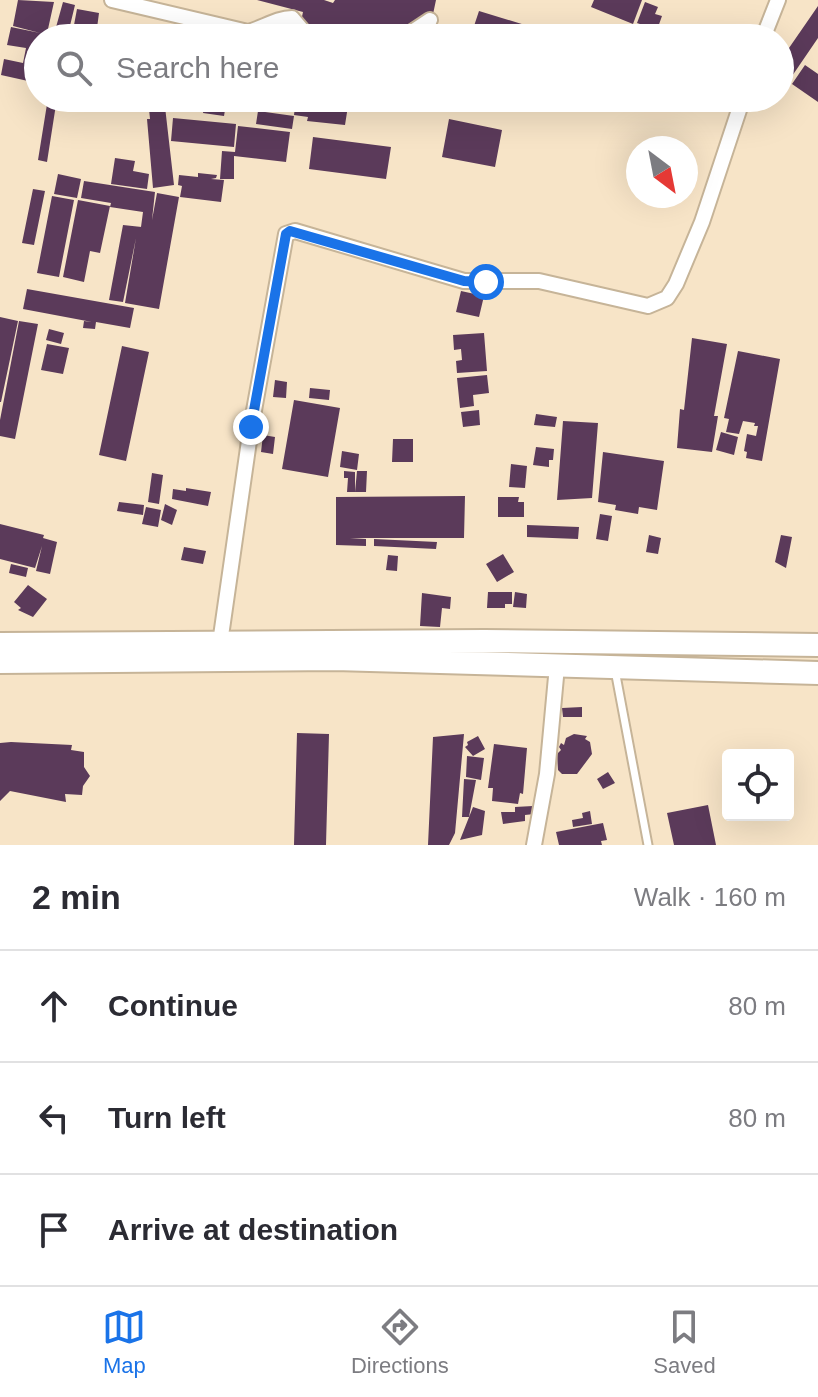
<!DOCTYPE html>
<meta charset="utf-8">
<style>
:root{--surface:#fff;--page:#f7f7f7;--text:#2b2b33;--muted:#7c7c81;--line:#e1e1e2;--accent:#1a73e8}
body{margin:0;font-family:Helvetica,sans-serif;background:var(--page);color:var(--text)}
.controls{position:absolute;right:24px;bottom:24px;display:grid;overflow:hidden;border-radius:8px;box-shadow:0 8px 32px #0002}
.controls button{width:72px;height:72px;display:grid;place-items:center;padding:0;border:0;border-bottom:2px solid var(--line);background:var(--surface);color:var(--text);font:40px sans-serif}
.compass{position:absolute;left:626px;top:136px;width:72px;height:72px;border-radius:50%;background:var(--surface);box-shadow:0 8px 32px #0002;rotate:148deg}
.stop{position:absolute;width:24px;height:24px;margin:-18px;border:6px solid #1a73e8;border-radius:50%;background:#fff}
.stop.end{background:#1a73e8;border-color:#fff;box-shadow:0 2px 8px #0008}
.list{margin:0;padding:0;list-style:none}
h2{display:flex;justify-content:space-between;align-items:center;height:104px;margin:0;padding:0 32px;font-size:34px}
h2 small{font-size:26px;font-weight:400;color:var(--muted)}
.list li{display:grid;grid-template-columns:52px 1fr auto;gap:24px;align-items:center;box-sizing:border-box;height:112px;padding:0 32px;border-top:2px solid var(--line)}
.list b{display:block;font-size:30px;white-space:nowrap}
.list em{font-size:26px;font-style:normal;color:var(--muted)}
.icon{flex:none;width:44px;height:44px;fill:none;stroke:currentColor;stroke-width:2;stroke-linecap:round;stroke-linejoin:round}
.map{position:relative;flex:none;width:818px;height:845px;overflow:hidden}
.search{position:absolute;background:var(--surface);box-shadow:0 8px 32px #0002;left:24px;right:24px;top:24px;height:88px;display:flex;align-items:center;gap:20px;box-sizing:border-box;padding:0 28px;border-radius:44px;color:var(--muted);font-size:30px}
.sheet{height:440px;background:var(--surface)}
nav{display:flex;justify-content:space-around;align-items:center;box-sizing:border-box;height:112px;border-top:2px solid var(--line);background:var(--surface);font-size:22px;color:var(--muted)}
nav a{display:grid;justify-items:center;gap:4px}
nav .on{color:var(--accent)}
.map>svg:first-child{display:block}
.building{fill:#5b3a5a}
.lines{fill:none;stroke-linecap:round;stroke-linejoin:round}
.lane-casing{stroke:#c6b498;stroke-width:11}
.street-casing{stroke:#c6b498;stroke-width:18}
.secondary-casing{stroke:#c6b498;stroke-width:26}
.lane{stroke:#fff;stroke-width:7}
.street{stroke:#fff;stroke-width:14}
.secondary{stroke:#fff;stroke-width:22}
.route{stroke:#1a73e8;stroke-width:10}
</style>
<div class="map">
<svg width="818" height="845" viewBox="0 0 818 845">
<rect width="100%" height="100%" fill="#f7e4c7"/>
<path class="building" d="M18,0L54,2L46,38H38L37,83L1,75L4,59L23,63L26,48L7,45L11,27L40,33L13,26Z
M257,0H324L333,3L335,0H436L428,38H417L368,27L366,34L346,30L344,36L300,26L303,12Z
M594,0H642L633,24L591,7Z
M63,2L75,5L67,38H53Z
M645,2L658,7L655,14L662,16L657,30L637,23Z
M818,6V38L790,79L780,73V61Z
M77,9L99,13L97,28L74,25Z
M479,11L525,25L521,38H470Z
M205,16L200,38H176L180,21Z
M805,65L818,74V102L792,84Z
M48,98H57L47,162L38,160Z
M112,98H153L150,107Z
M154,98H164L174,185L153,188L147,119H150L149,109H156Z
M296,98H309V101L348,106L345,125L307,121L308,117L294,115Z
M205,100L226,104L224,116L203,113Z
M258,111L294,116L292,129L256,124Z
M173,118L236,124L234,147L171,141Z
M449,119L502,130L495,167L442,157Z
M238,126L290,132L286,162L234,156V179H220L222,151L235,152Z
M313,137L391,147L386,179L309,169Z
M115,158L135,161L133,171L149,174L147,189L111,184Z
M198,173L217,175L216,178L211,179L224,180L221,202L180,197L182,186L178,185L179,175L198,177Z
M58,174L81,179L77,198L54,194Z
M84,181L155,192L152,220L157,193L179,197L159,309L125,303L136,238L123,302L109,300L123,225L151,228L141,227L143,212L110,207L111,203L81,198Z
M33,189L45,191L34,245L22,243Z
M52,196L74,200L59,277L37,273Z
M78,200L110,206L100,253L90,251L84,282L63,277Z
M27,289L134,308L130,328L96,322L95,329L83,328L84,321L92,322L23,309Z
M461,291L484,296L479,317L456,312Z
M0,317L18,321L1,402H0Z
M19,321L38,324L15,439L0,436V420Z
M49,329L64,333L61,344L46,340Z
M484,333L487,371L457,373L456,361L462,360L461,349L454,350L453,335Z
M692,338L727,344L714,416H718L712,452L677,448L680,409L684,410Z
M47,344L69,348L63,374L41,370Z
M122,346L149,352L126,461L99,455Z
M738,351L780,359L762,461L746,458L747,452L744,451L747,434L756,436L758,426H754L755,423L743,421L739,434L726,432L729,419L724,418Z
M487,375L489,393L473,395L474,406L460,408L457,378Z
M275,380L287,382L286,398L273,397Z
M310,388L330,390L329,400L309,398Z
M294,400L340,408L328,477L282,469Z
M479,410L480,425L463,427L461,412Z
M536,414L557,417L555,427L534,425Z
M563,421L598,423L592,498L557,500Z
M721,432L738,437L734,455L716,450Z
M263,435L275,437L273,454L261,452Z
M393,439H413V462H392Z
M536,447L554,449L553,460H549V467L533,465Z
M342,451L359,454L357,470L340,467Z
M603,452L664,461L657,510L639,507L638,514L615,510L616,505L598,502Z
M511,464L527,466L525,488L509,487Z
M344,471L355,472V492H347L348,478H344Z
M357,471H367L366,492H355Z
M152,473L163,475L159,504L148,502Z
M186,488L211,492L208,506L172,499L173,489L186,491Z
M465,496L464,538H350L366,539V546L336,545V497Z
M498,497H519L518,502H524V517H498Z
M119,502L144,505L143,515L117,511Z
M165,504L177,510L172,525L161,520Z
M146,507L161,510L158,527L142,524Z
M600,514L612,516L608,541L596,539Z
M0,524L44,535L43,538L57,542L50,574L36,571L42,546L35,568L0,559Z
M527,525L579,527L578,539L527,537Z
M649,535L661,538L658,554L646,552Z
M781,535L792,537L786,568L775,562Z
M374,539L437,542L436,549L374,546Z
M184,547L206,551L203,564L181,560Z
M503,554L514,572L497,582L486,564Z
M388,555L398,556L397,571L386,570Z
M11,564L28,568L26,577L9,573Z
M28,585L47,599L33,617L18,610L21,608L14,602Z
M488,592H512V604H505V608H487Z
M515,592L527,594L526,608L513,607Z
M422,593L451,597L450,609L442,608L440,627L420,626Z
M582,707V717H563L562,708Z
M297,733L329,734L326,845H294Z
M464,734L455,833L449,845H428L433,737Z
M574,734L587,736L585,739L590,742L592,754L577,774H562L558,770L557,754L561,750L559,747L561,743L564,745L566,738Z
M478,736L485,749L473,756L465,747L468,745L467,742Z
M11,742L72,745L71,750L84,752V767L90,776L83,786L82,795L65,794L66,802L10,791L0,801V743Z
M494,744L527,748L523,794L520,793L518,804L492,801L493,788H488Z
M467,756L484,758L481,780L466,777Z
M608,772L615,783L603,789L597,779Z
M464,779L476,780L469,817H462Z
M708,805L716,845H674L667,813Z
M533,806L534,814L525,815V821L503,824L501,812H515V807Z
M473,807L485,811L482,835L460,840Z
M590,811L592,824L573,827L572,820L583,818L582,813Z
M603,823L607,840L601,841L602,845H559L556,832Z"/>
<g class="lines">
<defs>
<path id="lane" d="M615,670L648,845"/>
<path id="street" d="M112,0L248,32C263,28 277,18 292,18L309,38
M403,38L430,20
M763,38L778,0
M220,643L251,427L286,234L295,231L464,281H539L648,306L667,298L676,284L702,222L743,98
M534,845L547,774L557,666"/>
<path id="secondary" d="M0,644L484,641L818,645
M0,662L335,659L818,673"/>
</defs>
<use href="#lane" class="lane-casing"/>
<use href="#street" class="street-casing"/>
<use href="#secondary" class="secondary-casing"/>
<use href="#lane" class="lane"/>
<use href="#street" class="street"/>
<use href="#secondary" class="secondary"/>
</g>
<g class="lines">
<path class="route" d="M251,427L286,234L290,231L464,281L486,282"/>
</g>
</svg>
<div class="controls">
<button><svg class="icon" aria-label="locate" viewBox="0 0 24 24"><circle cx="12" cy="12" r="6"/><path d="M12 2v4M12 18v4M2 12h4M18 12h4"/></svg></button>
</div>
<svg class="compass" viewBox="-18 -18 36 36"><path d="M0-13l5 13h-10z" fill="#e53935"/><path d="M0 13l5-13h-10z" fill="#7c7c81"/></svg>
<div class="stop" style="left:486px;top:282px"></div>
<div class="stop end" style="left:251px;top:427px"></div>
<div class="search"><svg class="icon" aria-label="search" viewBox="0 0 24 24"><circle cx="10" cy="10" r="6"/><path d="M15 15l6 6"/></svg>Search here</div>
</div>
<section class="sheet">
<h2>2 min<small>Walk · 160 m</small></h2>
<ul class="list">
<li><svg class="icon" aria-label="ahead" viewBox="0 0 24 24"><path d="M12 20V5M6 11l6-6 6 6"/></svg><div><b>Continue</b></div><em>80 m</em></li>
<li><svg class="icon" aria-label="left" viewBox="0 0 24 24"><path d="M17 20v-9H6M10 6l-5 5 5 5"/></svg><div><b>Turn left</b></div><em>80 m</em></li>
<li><svg class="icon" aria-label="arrive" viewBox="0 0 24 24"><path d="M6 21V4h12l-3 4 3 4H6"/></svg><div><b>Arrive at destination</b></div></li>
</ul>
</section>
<nav>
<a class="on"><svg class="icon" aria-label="map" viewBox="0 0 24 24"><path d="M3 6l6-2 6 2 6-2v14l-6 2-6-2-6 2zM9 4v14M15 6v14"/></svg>Map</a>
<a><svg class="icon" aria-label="directions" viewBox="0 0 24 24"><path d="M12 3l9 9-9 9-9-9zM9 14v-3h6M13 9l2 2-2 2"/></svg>Directions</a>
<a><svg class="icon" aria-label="saved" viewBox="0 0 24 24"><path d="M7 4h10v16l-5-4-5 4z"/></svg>Saved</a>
</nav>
